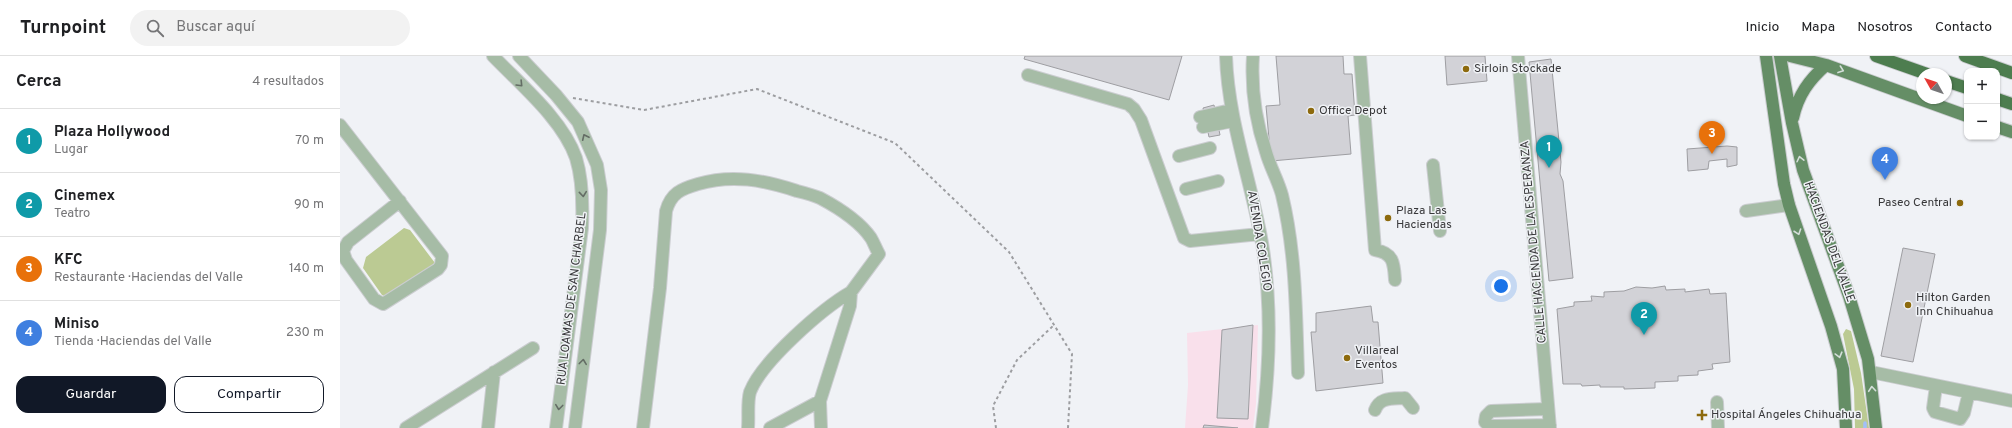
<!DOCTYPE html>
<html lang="es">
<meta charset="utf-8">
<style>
:root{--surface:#fff;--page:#f2f2f2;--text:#202124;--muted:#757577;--line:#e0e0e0;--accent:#111827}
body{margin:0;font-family:Overpass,sans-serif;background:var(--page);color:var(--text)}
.controls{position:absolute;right:12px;top:12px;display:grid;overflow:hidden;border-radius:8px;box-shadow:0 1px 3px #0004}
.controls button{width:36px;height:36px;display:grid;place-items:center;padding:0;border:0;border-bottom:1px solid var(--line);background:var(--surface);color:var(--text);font:20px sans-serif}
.compass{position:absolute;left:1576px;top:12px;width:36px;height:36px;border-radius:50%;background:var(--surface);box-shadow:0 1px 3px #0004;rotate:310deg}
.you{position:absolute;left:1161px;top:230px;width:14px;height:14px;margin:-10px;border:3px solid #fff;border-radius:50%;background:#1a73e8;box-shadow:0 0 0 6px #1a73e833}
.badge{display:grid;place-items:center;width:26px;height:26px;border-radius:50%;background:var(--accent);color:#fff;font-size:13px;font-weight:700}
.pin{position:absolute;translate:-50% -33px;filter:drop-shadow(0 1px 2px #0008)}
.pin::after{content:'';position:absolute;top:21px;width:14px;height:12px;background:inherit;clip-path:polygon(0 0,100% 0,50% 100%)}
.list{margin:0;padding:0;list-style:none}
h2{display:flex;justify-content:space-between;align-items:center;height:52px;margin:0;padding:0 16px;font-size:17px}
h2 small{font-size:13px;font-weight:400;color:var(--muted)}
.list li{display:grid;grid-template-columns:26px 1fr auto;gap:12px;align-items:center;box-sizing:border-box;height:64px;padding:0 16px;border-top:1px solid var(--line)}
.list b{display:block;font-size:15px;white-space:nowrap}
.list p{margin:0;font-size:13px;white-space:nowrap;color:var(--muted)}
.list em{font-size:13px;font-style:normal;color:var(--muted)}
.actions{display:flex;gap:8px;padding:12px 16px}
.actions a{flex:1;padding:9px 0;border:1px solid var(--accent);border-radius:12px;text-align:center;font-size:14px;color:var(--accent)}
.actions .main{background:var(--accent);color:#fff}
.icon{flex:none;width:22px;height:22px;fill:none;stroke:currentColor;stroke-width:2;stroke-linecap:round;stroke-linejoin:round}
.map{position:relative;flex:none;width:1672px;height:372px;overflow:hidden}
header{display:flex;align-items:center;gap:24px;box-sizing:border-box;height:56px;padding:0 20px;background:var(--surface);border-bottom:1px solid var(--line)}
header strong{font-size:19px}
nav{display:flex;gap:22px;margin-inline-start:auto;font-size:14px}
.search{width:280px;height:36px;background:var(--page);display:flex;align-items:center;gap:10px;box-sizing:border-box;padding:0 14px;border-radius:22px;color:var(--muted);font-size:15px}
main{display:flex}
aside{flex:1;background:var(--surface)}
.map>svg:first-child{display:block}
.commercial{fill:#f9e0eb}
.green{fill:#bbca93}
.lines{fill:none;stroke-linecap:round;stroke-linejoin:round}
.stream{stroke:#a2bff8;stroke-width:3.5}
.building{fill:#d2d2d7;stroke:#9e9ea2}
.minor-casing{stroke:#cbcdd0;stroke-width:14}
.major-casing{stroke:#cbcdd0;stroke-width:14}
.highway-casing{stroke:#cbcdd0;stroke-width:14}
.path{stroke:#9d9ea1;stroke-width:2;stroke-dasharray:3 3;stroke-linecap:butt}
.minor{stroke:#a6bca6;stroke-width:12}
.major{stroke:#658e66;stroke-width:12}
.highway{stroke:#4d7d4f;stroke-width:12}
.oneway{stroke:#d4ded9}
.oneway2{stroke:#646d65}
.poi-dot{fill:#8d6a0d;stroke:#f0f2f6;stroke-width:1.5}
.labels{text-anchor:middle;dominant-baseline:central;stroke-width:3;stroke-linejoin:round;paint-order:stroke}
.poi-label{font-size:12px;fill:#38383a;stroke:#f0f2f6;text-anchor:start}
.street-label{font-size:12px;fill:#38383a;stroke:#f0f2f6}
</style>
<header>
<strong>Turnpoint</strong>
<div class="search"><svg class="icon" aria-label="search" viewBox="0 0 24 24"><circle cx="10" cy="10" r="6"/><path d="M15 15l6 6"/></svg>Buscar aquí</div>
<nav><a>Inicio</a><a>Mapa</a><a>Nosotros</a><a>Contacto</a></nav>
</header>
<main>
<aside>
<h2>Cerca<small>4 resultados</small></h2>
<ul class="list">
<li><span class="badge" style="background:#0f9aa8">1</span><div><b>Plaza Hollywood</b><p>Lugar</p></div><em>70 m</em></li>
<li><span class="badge" style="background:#0f9aa8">2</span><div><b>Cinemex</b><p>Teatro</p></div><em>90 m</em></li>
<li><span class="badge" style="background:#e8710a">3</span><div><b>KFC</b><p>Restaurante · Haciendas del Valle</p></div><em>140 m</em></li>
<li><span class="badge" style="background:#3f7fe0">4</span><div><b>Miniso</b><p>Tienda · Haciendas del Valle</p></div><em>230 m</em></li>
</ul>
<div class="actions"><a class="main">Guardar</a><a>Compartir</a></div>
</aside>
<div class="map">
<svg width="1672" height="372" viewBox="0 0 1672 372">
<rect width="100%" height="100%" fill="#f0f2f6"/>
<path class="commercial" d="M918,269L916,348L913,372H845L848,329L847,277Z"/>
<path class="green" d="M64,172L70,174L95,207L93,215L50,242L42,239L23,212L26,201Z
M1506,273L1511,275L1521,317L1529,372H1515L1514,333L1503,278Z"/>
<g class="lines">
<path class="stream" d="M1525,367V372"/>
</g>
<path class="building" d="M685,0H842L829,44L684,3Z
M936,0H1003L1004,18H1012L1015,59L1008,60L1011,98L931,105L926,50L940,49Z
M1105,0H1145L1147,25L1107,29Z
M1211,3L1221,106L1220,118L1223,125L1233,222L1209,225L1189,6Z
M874,49L880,79L869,81L863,52Z
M1387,90L1397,91V109L1387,111V103L1369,105L1368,113L1348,115L1347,93Z
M1563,192L1595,198L1573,306L1541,300Z
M1325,230L1326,234L1345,233V236L1369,233L1370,238L1386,237L1390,306L1372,308L1373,313L1358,315V319L1338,320V325L1315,326V332L1284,333V331H1260V329L1242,330L1241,328H1223L1217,253L1234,250V246L1252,245L1251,240L1264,241V236L1284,235L1296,231L1312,232Z
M1031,250L1033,266H1038L1043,327L976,335L971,276H976V257Z
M913,269L908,363L877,362L882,274Z
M864,369L898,372H863Z"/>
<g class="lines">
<defs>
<path id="minor" d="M153,0C181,29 223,64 236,102C243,125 243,149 242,172L216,372
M179,0L216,39L238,66L257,109L261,134L260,174L235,372
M886,0C888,64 911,124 922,187C932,248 930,311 922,372
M913,0C911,31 916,66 926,96C930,111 938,124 942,139C956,197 956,257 958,317
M1020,0L1035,194C1054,197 1054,208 1055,224
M1178,0L1210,372
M688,19L788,48L794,53L801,64L844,182L850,185L920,178
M860,61L891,54
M0,69L102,200L101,209L98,213L43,248L34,243L6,204L3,195L8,186L60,145
M863,71L893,65
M839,100L870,92
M1093,109L1100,175
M846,133L878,125
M1406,155L1449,149
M1531,316L1672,345
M1596,330L1593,352L1595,356L1620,363L1624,357L1629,336
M1377,346L1378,372
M1208,353L1151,355L1146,360L1145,366L1149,370L1210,369
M1035,354C1040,341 1052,343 1065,342L1073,352
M66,372L193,292
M148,372L154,316
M303,372L320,232L326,155C331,137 341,133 358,128C392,118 424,124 457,135C465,137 473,139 480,142C497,151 520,166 531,182C534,187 536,193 539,198L511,236L510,250L480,345L481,372
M408,372C409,361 407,346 410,336C422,305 483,252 511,236
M430,372L480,345"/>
<path id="major" d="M1426,0L1444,128L1449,149L1491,270L1503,313L1506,372
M1440,0L1452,67L1463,114L1509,240L1528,303L1536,372
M1450,0L1486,9L1627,60
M1453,62C1458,39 1469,24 1486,9
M1657,71L1672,76"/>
<path id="highway" d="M1536,0L1587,18
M1625,0L1672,17
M1606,25L1627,32
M1657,43L1672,48"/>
</defs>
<use href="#minor" class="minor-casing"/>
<use href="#major" class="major-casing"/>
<use href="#highway" class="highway-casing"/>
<path class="path" d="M233,42L304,54L417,33L555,87L669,196L732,298L728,372
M656,372L653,350L677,304L714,269"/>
<use href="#minor" class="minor"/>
<use href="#major" class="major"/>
<use href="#highway" class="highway"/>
</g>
<defs><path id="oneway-chevron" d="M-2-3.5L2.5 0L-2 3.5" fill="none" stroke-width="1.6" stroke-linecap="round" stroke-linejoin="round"/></defs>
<g class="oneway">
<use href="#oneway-chevron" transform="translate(1501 14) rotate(20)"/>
<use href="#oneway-chevron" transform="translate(1460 103) rotate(-103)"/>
<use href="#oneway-chevron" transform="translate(1458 176) rotate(71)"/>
<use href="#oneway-chevron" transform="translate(1499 299) rotate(75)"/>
<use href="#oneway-chevron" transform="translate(1532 333) rotate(-95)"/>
</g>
<g class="oneway2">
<use href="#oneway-chevron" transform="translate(180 28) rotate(46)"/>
<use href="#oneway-chevron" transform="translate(245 81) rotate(-115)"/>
<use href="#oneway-chevron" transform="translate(243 138) rotate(84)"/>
<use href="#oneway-chevron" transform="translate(243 306) rotate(-83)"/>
<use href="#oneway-chevron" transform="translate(219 351) rotate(97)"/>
</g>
<g class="poi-dot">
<circle cx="1126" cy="13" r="4"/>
<circle cx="971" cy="55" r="4"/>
<circle cx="1620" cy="147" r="4"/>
<circle cx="1048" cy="162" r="4"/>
<circle cx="1568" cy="249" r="4"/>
<circle cx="1007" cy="302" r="4"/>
<path d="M1360 353h4v4h4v4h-4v4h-4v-4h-4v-4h4z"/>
</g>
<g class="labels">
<g class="poi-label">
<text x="1134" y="13">Sirloin Stockade</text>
<text x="979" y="55">Office Depot</text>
<text x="1612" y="147" text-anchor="end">Paseo Central</text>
<text x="1056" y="155">Plaza Las<tspan x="1056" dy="14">Haciendas</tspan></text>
<text x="1576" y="242">Hilton Garden<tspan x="1576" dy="14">Inn Chihuahua</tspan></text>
<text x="1015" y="295">Villareal<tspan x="1015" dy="14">Eventos</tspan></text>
<text x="1371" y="359">Hospital Ángeles Chihuahua</text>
</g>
<g class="street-label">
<text transform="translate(919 185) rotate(81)">AVENIDA COLEGIO</text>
<text transform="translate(1194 186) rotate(-95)">CALLE HACIENDA DE LA ESPERANZA</text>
<text transform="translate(1489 186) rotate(70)">HACIENDAS DEL VALLE</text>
<text transform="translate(232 243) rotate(-83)">RUA LOAMAS DE SAN CHARBEL</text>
</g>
</g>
</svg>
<div class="controls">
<button>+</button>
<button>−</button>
</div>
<svg class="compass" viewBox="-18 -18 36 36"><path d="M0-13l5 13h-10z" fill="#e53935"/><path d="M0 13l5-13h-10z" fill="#757577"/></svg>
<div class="you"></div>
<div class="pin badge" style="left:1209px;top:112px;background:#0f9aa8">1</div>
<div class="pin badge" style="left:1304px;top:279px;background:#0f9aa8">2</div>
<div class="pin badge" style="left:1372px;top:98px;background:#e8710a">3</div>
<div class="pin badge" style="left:1545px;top:124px;background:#3f7fe0">4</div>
</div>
</main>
